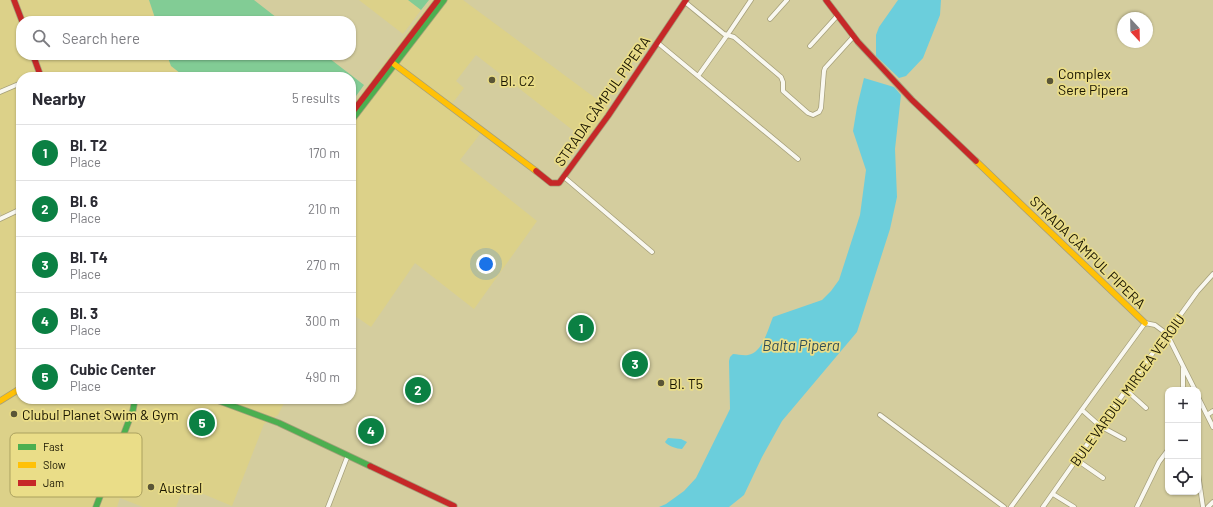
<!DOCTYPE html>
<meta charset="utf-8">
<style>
:root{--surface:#fff;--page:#f2f2f3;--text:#2b2b33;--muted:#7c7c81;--line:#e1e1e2;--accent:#0b8043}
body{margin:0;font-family:Barlow,sans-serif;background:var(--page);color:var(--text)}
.controls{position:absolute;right:12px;bottom:12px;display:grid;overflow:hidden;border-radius:8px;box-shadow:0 1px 3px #0004}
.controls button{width:36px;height:36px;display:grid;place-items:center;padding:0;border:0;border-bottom:1px solid var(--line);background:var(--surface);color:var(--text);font:20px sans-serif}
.compass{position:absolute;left:1117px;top:12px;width:36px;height:36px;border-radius:50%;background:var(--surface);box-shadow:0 1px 3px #0004;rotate:158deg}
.you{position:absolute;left:486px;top:264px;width:14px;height:14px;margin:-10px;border:3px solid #fff;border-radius:50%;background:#1a73e8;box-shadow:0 0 0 6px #1a73e833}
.badge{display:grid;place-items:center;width:26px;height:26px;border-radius:50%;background:var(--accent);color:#fff;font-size:13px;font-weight:700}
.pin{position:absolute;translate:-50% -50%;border:2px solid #fff;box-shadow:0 1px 4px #0006}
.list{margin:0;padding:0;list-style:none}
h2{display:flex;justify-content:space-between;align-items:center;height:52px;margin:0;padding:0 16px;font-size:17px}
h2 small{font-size:13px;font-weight:400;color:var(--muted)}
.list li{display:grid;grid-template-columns:26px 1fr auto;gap:12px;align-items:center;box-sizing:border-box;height:56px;padding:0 16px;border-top:1px solid var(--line)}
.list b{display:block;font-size:15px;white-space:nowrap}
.list p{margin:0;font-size:13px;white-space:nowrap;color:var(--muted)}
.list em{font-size:13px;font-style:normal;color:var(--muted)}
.icon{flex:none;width:22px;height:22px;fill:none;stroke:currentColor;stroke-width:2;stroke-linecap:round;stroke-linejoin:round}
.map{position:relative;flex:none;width:1213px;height:507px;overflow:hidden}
.search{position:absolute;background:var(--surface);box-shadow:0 1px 3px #0004;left:16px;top:16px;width:340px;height:44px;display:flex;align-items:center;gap:10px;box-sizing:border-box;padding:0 14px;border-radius:16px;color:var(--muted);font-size:15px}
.panel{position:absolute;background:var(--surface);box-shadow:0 1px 3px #0004;left:16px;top:72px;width:340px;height:332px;border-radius:16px}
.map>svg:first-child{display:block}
.built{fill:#dcd189}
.green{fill:#82cc95}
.water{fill:#6bcedc}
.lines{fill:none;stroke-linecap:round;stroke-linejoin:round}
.street-casing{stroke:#a59f7a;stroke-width:5.5}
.fast-casing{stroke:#a59f7a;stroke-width:7}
.slow-casing{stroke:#a59f7a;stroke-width:7}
.jam-casing{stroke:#a59f7a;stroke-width:7}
.street{stroke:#f9f8f0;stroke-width:4}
.fast{stroke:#4caf50;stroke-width:5.5}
.slow{stroke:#ffc107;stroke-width:5.5}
.jam{stroke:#c62828;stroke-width:5.5}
.poi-dot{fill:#5a5537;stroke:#eadd88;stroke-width:1.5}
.labels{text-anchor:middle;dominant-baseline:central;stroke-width:3.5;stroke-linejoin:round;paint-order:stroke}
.poi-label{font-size:14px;fill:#191500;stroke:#eadd88;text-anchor:start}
.street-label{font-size:14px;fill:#191500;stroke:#eadd88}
.water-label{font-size:15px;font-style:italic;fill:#314f58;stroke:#eadd88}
.key{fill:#eadd88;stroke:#aba15f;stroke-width:1}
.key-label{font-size:11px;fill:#191500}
</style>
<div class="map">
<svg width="1213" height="507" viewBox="0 0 1213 507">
<rect width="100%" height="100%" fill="#d4cd9e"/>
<path class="built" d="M0,0H149L156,21H21V55H167L171,66L185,77H21V399H286L278,415L264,424L232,506L184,486L176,507H143L120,498L117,507H0V219L3,217L0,211Z
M359,0H408L421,10L403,34Z
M432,0H463L610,109L588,142L476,55L456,81L464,88L452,104L484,129L460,160L537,221L474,309L415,263L371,327L351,313V107Z"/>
<path class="green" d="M149,0H254L281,21H156Z
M408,0H429L421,10Z
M167,55H325L364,85L351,103V77H185L171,66Z"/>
<path class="water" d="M898,0H941L940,15L923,58L906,76L899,78L876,56V35L879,27Z
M864,78L894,87L901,95L895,149L897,197L890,229L857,332L782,421L762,457L744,495L729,507H659L666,504L684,491L696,478L730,409L729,361L730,357L733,354C738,354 743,356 748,355C763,352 768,329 773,317L822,300L831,291L839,280L860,215L866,170L853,131L857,107Z
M668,438L681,439L687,442L682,449C677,449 668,446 665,442Z"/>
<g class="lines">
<defs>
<path id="street" d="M685,2L724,34L734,37L781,77L783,82V91L808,113L813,115L819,112L821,108L824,71L825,68L854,36
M770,19L787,0
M658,43L798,159
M810,46L838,15
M698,76L728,34L751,0
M33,77L40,74
M0,92L21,83
M564,177L652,252
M0,219L21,209
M1126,390L1146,408
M1183,390V368
M1198,397L1213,427
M1082,410L1100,426L1124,439
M880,415L1004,507
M1207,415L1213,411
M1077,460L1103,478
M1198,473L1203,507
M1053,494L1074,507
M328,507L348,455
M1011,507L1145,323L1155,325L1167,334L1195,390
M1043,507L1100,426L1197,292L1213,274
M1137,507L1159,462L1168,450
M1208,507L1213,502"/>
<path id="fast" d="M351,121L444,0
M214,399L279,423L370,466
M96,507L133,410L135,399"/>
<path id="slow" d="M394,64L536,171
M976,161L1145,323
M0,401L21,388"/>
<path id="jam" d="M14,0L22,21
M826,0L858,42L912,100L976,161
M33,55L41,77
M351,114L438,0
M536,171L551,183H559L608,116L686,0
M370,466L454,506"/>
</defs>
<use href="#street" class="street-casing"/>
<use href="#fast" class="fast-casing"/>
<use href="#slow" class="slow-casing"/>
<use href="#jam" class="jam-casing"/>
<use href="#street" class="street"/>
<use href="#fast" class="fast"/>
<use href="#slow" class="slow"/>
<use href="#jam" class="jam"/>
</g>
<g class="poi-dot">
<circle cx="492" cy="80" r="4"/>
<circle cx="1050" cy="81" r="4"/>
<circle cx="661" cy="383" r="4"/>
<circle cx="14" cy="414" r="4"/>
<circle cx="151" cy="487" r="4"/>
</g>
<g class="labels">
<g class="poi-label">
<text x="1058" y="73">Complex<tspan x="1058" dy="16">Sere Pipera</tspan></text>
<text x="500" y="80">Bl. C2</text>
<text x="669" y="383">Bl. T5</text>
<text x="22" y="414">Clubul Planet Swim &amp; Gym</text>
<text x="159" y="487">Austral</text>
</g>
<g class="street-label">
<text transform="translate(602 101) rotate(-55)">STRADA CÂMPUL PIPERA</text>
<text transform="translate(1088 252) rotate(44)">STRADA CÂMPUL PIPERA</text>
<text transform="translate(1127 390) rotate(-54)">BULEVARDUL MIRCEA VEROIU</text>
</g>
<g class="water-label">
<text x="801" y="345">Balta Pipera</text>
</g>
</g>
<rect x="10" y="433" width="132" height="64" rx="6" class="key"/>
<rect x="18" y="444" width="18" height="6" fill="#4caf50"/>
<rect x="18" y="462" width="18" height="6" fill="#ffc107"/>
<rect x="18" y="480" width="18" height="6" fill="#c62828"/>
<g class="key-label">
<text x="43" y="451">Fast</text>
<text x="43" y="469">Slow</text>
<text x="43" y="487">Jam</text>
</g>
</svg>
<div class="controls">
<button>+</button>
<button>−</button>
<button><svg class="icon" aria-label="locate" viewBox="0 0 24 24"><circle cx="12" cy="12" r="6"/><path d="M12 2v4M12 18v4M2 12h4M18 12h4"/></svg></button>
</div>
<svg class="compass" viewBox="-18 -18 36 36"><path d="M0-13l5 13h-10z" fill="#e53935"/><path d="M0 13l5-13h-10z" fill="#7c7c81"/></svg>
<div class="you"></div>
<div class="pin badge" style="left:581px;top:328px">1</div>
<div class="pin badge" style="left:418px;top:390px">2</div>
<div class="pin badge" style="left:635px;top:364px">3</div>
<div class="pin badge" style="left:371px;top:431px">4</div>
<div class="pin badge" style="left:202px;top:423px">5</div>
<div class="search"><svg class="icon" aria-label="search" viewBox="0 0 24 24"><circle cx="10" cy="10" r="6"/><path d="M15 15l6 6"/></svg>Search here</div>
<section class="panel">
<h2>Nearby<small>5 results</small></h2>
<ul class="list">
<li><span class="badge">1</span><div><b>Bl. T2</b><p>Place</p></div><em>170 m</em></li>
<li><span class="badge">2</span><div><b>Bl. 6</b><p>Place</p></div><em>210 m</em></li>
<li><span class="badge">3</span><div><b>Bl. T4</b><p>Place</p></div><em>270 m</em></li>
<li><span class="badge">4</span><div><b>Bl. 3</b><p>Place</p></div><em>300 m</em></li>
<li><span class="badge">5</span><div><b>Cubic Center</b><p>Place</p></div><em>490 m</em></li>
</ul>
</section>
</div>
